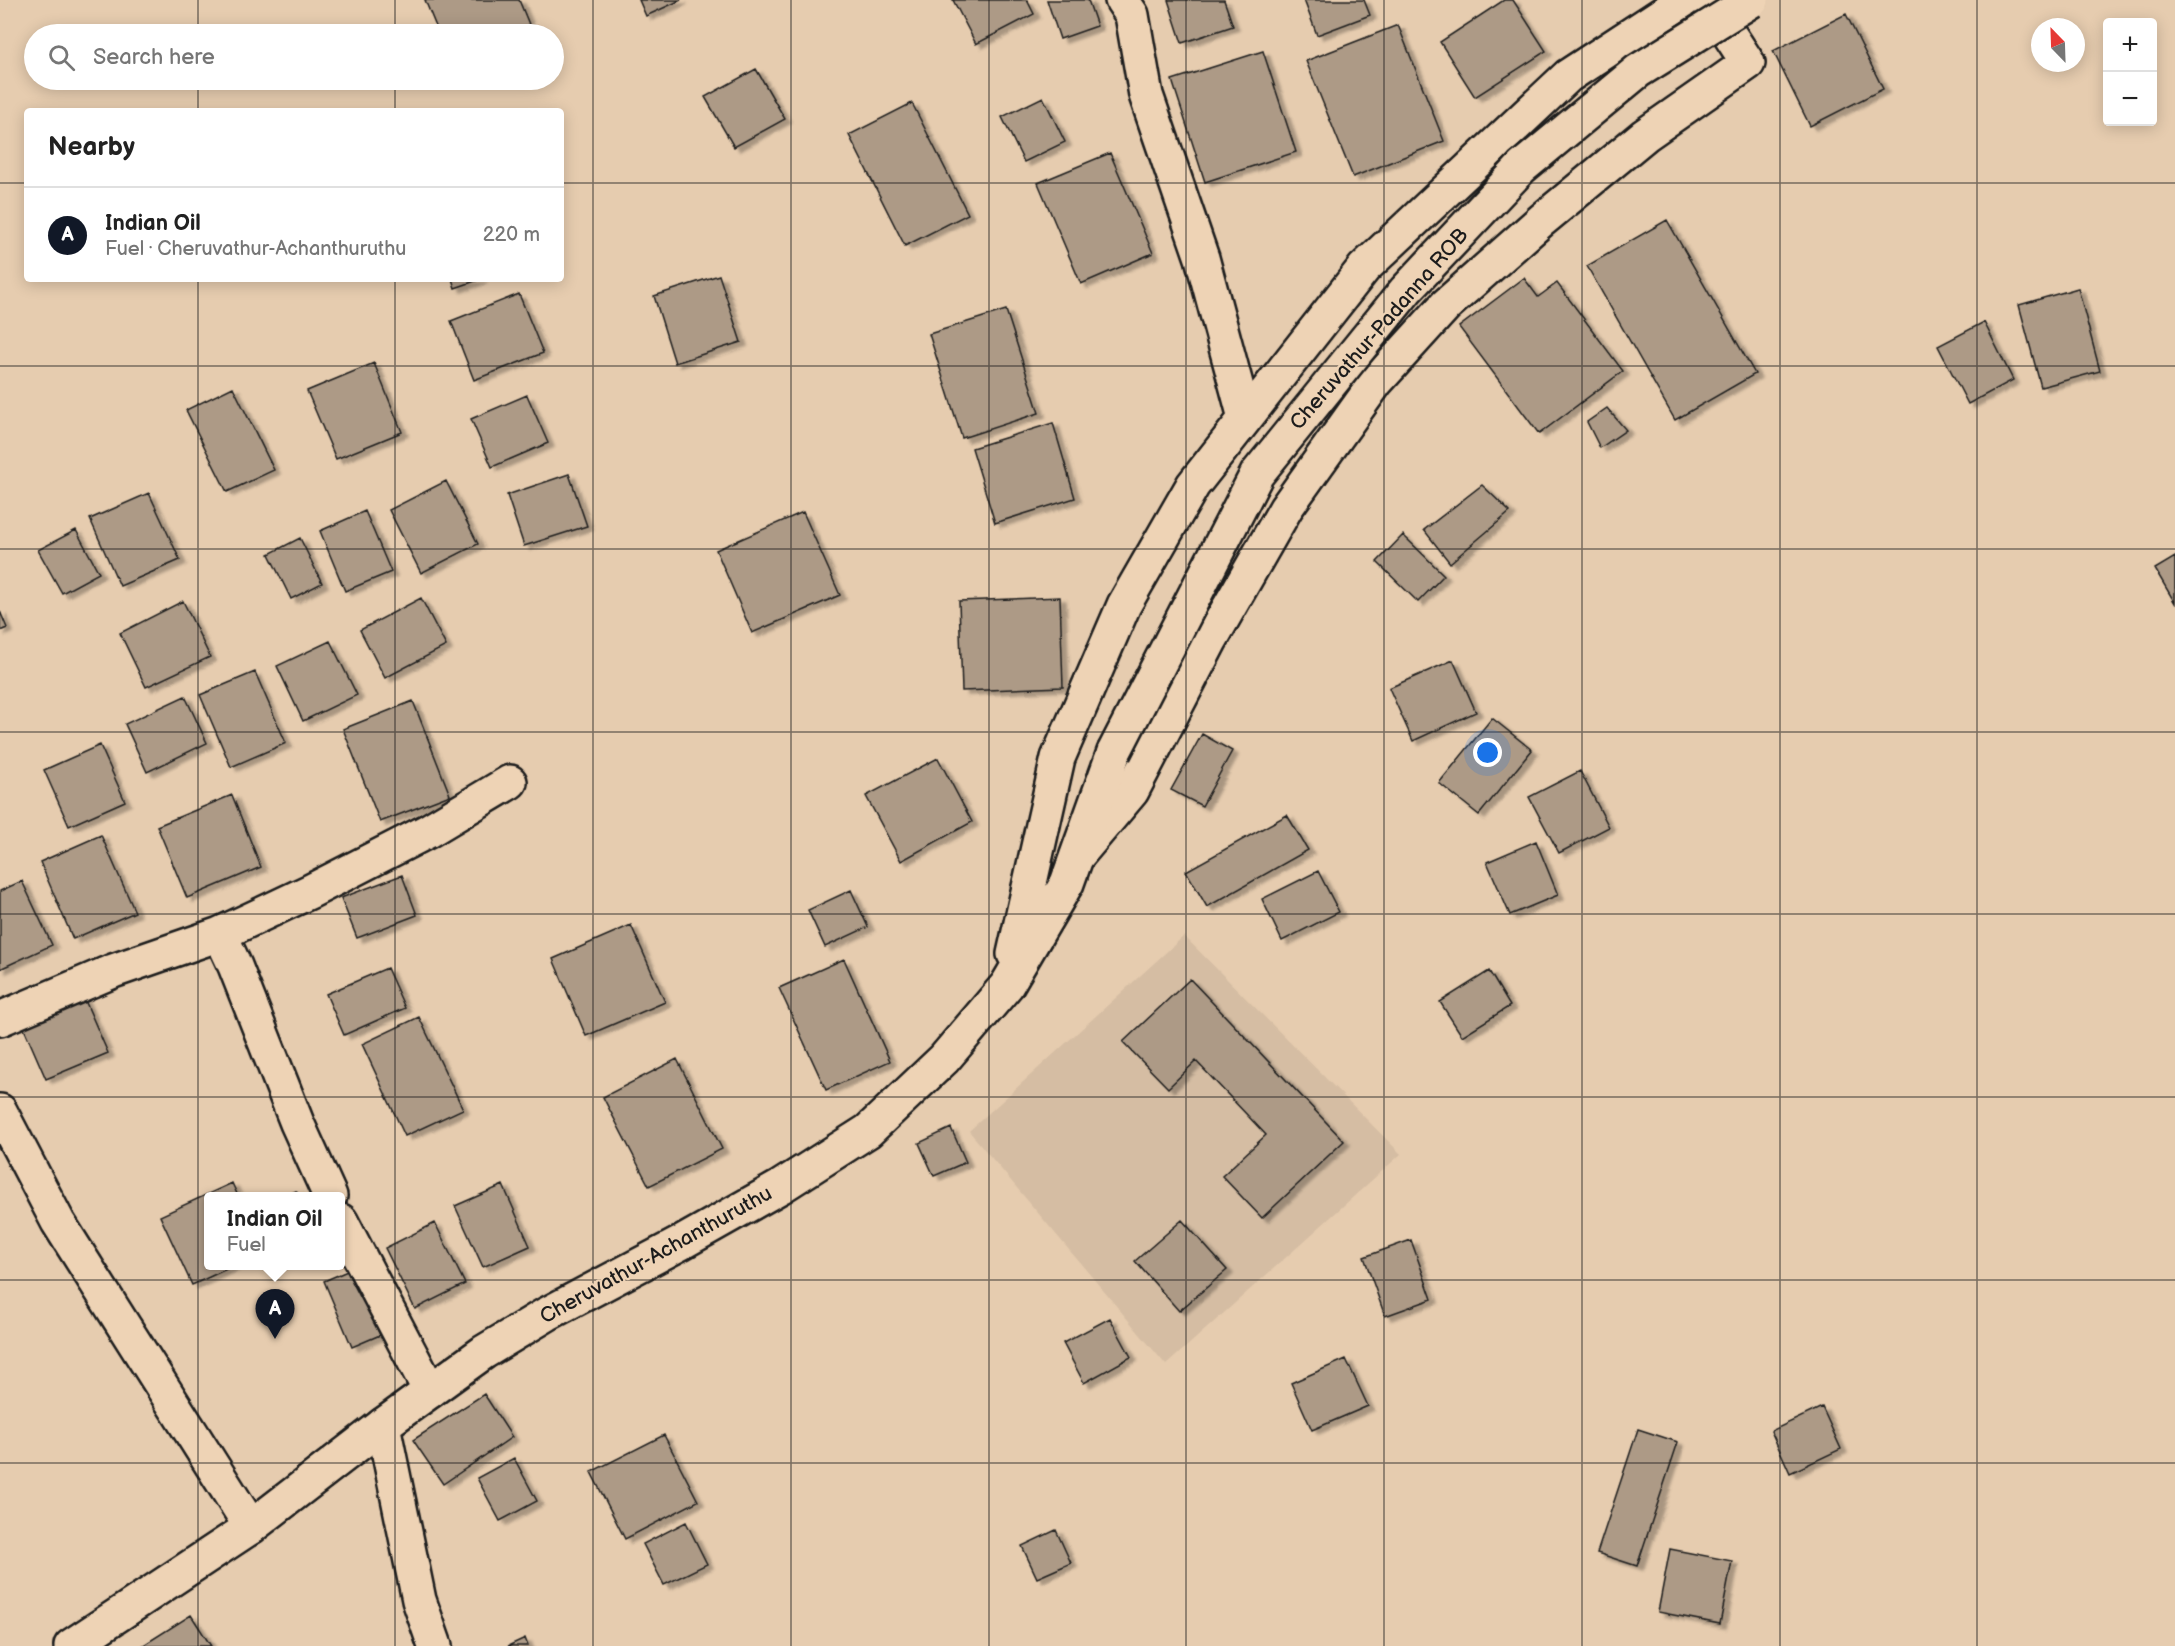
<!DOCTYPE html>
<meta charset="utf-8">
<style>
:root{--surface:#fff;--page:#f2f2f2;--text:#222;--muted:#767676;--line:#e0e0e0;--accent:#111827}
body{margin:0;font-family:"Balsamiq Sans",sans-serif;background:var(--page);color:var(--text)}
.controls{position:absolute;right:18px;top:18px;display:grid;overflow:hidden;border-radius:6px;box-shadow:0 3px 15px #0003}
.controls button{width:54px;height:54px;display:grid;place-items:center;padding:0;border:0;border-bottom:2px solid var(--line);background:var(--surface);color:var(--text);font:30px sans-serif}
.compass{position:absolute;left:2031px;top:18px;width:54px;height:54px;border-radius:50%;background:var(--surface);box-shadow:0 3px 15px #0003;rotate:337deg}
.you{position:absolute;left:1488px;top:753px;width:21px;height:21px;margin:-15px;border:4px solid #fff;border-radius:50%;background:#1a73e8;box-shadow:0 0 0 9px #1a73e833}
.badge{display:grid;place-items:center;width:39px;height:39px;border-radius:50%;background:var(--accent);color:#fff;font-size:20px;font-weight:700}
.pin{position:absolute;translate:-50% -50px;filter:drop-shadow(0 2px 3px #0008)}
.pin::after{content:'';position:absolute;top:32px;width:21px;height:18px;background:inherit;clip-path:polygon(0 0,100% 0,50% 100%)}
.popup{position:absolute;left:204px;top:1192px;width:141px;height:78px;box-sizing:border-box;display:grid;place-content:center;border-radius:6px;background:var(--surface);filter:drop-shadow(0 2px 4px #0005);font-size:20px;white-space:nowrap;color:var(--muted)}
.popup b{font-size:22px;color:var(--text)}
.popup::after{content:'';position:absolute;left:50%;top:100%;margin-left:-12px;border:12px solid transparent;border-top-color:var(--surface)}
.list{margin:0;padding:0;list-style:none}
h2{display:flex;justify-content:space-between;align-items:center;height:78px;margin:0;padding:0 24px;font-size:26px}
h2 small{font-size:20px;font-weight:400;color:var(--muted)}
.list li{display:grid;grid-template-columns:39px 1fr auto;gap:18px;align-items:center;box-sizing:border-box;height:96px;padding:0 24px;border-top:2px solid var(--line)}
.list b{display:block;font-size:22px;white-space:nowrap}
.list p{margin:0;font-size:20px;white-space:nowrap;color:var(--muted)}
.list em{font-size:20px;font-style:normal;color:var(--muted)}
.icon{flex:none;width:33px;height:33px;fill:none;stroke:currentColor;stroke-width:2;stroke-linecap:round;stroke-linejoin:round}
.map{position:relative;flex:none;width:2175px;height:1646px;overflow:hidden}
.search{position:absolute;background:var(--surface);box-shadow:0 3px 15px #0003;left:24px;top:24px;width:540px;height:66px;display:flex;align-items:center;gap:15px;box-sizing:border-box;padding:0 21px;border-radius:33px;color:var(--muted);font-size:22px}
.panel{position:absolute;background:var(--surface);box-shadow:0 3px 15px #0003;left:24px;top:108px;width:540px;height:174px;border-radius:6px}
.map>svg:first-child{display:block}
.built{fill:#d5bda3}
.building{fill:#ad9a86;stroke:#1c1c1c;stroke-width:1.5;filter:url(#shadow)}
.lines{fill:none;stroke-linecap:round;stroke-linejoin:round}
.minor-casing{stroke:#1c1c1c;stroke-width:38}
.secondary-casing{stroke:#1c1c1c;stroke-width:38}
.minor{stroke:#eed3b5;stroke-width:33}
.secondary{stroke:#eed3b5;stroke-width:33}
.secondary-bridge-casing{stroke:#1c1c1c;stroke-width:38;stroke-linecap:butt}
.secondary-bridge{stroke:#eed3b5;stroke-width:33}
.grid{fill:none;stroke:#1c1c1c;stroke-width:1.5;stroke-opacity:0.55}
.labels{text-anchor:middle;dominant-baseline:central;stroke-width:4.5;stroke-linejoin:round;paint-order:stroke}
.street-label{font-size:21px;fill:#1c1c1c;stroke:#eed3b5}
</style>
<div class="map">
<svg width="2175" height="1646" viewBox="0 0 2175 1646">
<defs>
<filter id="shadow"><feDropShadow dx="6" dy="4" stdDeviation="1.5" flood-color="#0004"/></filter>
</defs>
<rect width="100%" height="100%" fill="#e6ccaf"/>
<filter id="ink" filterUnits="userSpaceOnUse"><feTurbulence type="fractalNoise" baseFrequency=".0167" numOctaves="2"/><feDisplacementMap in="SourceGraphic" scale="12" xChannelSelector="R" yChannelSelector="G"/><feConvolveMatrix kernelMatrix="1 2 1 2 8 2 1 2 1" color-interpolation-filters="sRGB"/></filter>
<g filter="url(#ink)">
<path class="built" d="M1184,936L1401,1154L1166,1365L969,1131Z"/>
<path class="building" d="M425,0H519L533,34H439Z
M639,0H681L646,16Z
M953,0H1027L1034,14L976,44Z
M1047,0H1088L1097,26L1060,39Z
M1168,0H1224L1233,26L1182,43Z
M1304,0H1364L1370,15L1317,35Z
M1504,0H1513L1546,51L1475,97L1440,42Z
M1846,14L1883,89L1810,126L1773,51Z
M1398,25L1444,141L1353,177L1306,61Z
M1263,51L1296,152L1205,182L1172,80Z
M756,69L785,119L734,147L705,97Z
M1043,97L1065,142L1024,162L1002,117Z
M912,103L968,214L905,246L849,135Z
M1110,153L1153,253L1081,284L1038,183Z
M1667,220L1755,374L1675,420L1587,266Z
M719,275L741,342L675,363L654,296Z
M1524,278L1538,297L1557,283L1623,371L1539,434L1459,327Z
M452,279H481L455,288Z
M2078,288L2100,371L2041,387L2019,305Z
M519,294L543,353L474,380L451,321Z
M1006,310L1039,413L962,438L929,334Z
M1984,322L2013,380L1968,404L1938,346Z
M374,363L402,432L336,459L307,391Z
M233,387L274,470L227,492L186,410Z
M527,395L548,443L492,467L471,419Z
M1607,408L1626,430L1600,448L1587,422Z
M1053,423L1075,498L995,523L972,448Z
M569,474L587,526L524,546L507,495Z
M446,481L478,544L421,573L389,510Z
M1482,485L1510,512L1450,563L1424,530Z
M149,493L180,560L120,586L90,519Z
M365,511L391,572L345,591L320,531Z
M803,512L840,595L752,633L716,550Z
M76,530L99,573L62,593L38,550Z
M1403,535L1444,575L1418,602L1377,562Z
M300,538L322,583L291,599L269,554Z
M2175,557V603L2155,569Z
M1060,597L1063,687L962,691L959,601Z
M421,598L446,646L385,678L360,630Z
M183,601L210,657L146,687L120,633Z
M0,611L7,628L0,631Z
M330,641L357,695L303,721L277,666Z
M1453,660L1476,712L1413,741L1389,688Z
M255,672L286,743L231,767L200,695Z
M185,696L207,743L147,772L125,724Z
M413,701L450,795L380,822L343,729Z
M1492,718L1532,750L1479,815L1439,783Z
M1202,734L1232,751L1202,806L1171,790Z
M100,745L125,801L69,826L44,770Z
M938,758L972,822L901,861L866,796Z
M1580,771L1609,827L1559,853L1529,797Z
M232,795L261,867L187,898L157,826Z
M1287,815L1308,850L1207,907L1186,871Z
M101,835L135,912L73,939L40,862Z
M1536,841L1558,895L1510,915L1487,862Z
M1318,871L1339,912L1282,941L1262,899Z
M402,875L417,915L357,938L341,898Z
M22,881L52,945L0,969V891Z
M851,890L868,927L825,947L808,910Z
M631,925L665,1002L586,1036L553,959Z
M844,959L890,1061L826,1090L779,988Z
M387,968L405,1008L344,1035L326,994Z
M1489,971L1510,1006L1462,1036L1440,1002Z
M1190,979L1344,1141L1262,1218L1222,1176L1266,1135L1196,1061L1168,1088L1123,1042Z
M84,998L108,1053L46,1079L22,1024Z
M419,1017L463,1109L405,1136L362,1044Z
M677,1059L722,1149L649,1186L603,1097Z
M951,1128L966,1162L934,1176L919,1143Z
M232,1183L238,1196H209V1266H233L192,1285L160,1216Z
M503,1185L530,1246L483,1267L455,1206Z
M296,1191L299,1196H285Z
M1182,1220L1227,1270L1179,1311L1135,1261Z
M435,1223L465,1284L415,1309L385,1248Z
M1411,1240L1432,1299L1385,1316L1364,1257Z
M352,1269L380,1335L352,1347L324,1281Z
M1110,1318L1131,1357L1084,1383L1063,1343Z
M1346,1359L1368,1406L1312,1430L1291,1383Z
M484,1394L512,1437L443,1484L413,1440Z
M1822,1407L1841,1449L1790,1473L1771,1431Z
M1638,1429L1678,1442L1637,1566L1597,1553Z
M664,1435L698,1501L625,1539L591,1472Z
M514,1458L537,1501L500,1521L477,1478Z
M686,1522L707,1564L664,1585L643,1544Z
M1056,1530L1071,1563L1037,1578L1022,1546Z
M1670,1549L1732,1561L1720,1624L1658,1612Z
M191,1615L211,1646H142Z
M525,1638L528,1646H508Z"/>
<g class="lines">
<defs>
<path id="minor" d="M1122,0L1132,15L1146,95L1202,258L1245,418
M1078,855L1132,791L1211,639L1286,508L1376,382L1446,305L1542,220L1645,135L1748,63L1707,0
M0,1019L113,971L220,934
M0,1111L58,1222L251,1527
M330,1196L297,1123L235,966L220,934L311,891L428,831L510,782
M341,1221L430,1391
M383,1425L419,1600L435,1646"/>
<path id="secondary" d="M1014,954L1058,758L1124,605L1193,485L1364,268L1568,76L1684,0
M71,1646L251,1527L383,1425L484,1352L547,1314L681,1243L780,1187L868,1131L944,1059L1007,985L1067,883L1114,752"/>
</defs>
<use href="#minor" class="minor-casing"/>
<use href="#secondary" class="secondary-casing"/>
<use href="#minor" class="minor"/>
<use href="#secondary" class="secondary"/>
<defs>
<path id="secondary-bridge" d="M1114,752L1257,474L1406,290L1522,167L1638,71L1752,0"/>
</defs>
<use href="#secondary-bridge" class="secondary-bridge-casing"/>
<use href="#secondary-bridge" class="secondary-bridge"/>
</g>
</g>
<path class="grid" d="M198,0V34M395,0V34M593,0V1646M791,0V1646M989,0V1646M1186,0V1646M1384,0V1646M1582,0V1646M1780,0V1646M1977,0V1646M198,80V111M395,80V111M0,183H27M561,183H2175M198,279V1646M395,279V1646M0,366H2175M0,549H2175M0,732H2175M0,914H2175M0,1097H2175M0,1280H2175M0,1463H2175"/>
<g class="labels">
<g class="street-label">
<text transform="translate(1379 329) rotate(-49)">Cheruvathur-Padanna ROB</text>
<text transform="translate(656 1255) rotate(-29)">Cheruvathur-Achanthuruthu</text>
</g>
</g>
</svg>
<div class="controls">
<button>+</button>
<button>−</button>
</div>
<svg class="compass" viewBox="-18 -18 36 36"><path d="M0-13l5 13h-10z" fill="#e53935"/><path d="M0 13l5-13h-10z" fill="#767676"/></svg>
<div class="you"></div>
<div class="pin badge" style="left:275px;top:1339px">A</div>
<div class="popup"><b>Indian Oil</b>Fuel</div>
<div class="search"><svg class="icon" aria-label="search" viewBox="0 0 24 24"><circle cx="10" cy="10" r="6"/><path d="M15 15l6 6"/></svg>Search here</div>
<section class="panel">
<h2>Nearby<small></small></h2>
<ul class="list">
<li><span class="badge">A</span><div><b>Indian Oil</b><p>Fuel · Cheruvathur-Achanthuruthu</p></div><em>220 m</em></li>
</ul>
</section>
</div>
